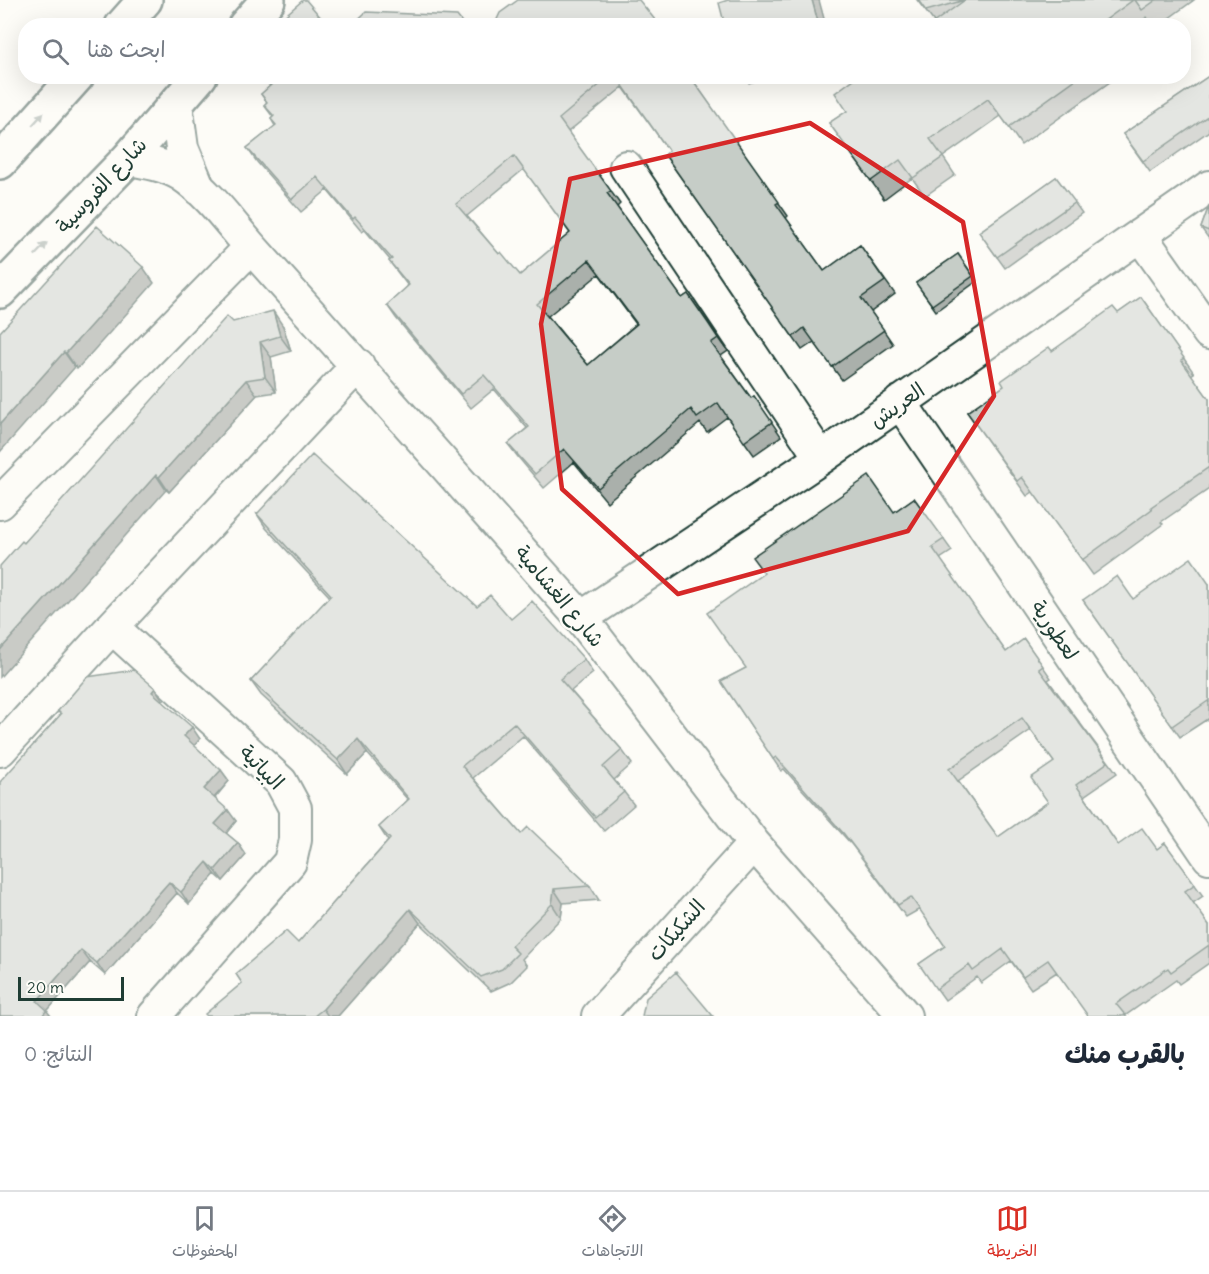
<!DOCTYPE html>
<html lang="ar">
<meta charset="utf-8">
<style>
:root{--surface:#fff;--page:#f2f2f3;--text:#1f2937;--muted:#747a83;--line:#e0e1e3;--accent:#d93025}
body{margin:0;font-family:Delius,"Playpen Sans Arabic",sans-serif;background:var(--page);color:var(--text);direction:rtl}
.scale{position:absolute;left:18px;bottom:15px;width:106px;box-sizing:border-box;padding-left:6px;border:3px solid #1f3d34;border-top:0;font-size:16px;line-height:21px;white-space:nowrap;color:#1f3d34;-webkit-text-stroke:4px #fdfcf7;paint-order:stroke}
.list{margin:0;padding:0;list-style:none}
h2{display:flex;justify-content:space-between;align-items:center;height:78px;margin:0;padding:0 24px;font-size:26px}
h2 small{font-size:20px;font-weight:400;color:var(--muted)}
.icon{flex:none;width:33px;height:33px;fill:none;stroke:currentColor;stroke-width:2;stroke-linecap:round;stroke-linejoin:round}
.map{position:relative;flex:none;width:1209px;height:1016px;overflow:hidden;direction:ltr}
.search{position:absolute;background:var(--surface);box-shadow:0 6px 24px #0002;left:18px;right:18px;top:18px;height:66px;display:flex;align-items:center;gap:15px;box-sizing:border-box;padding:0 21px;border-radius:24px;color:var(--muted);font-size:22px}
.sheet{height:174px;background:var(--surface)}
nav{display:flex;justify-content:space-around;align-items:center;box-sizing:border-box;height:84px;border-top:2px solid var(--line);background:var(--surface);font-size:16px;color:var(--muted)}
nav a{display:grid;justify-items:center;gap:3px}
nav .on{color:var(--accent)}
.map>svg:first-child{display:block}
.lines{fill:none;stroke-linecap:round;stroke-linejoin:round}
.street-casing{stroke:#1f3d34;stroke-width:36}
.secondary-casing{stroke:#1f3d34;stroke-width:38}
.highway-casing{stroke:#1f3d34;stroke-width:38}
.street{stroke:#fdfcf7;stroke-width:32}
.secondary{stroke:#fdfcf7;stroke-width:33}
.highway{stroke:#fdfcf7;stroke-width:33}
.wall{fill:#aab0ab;stroke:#1f3d34;stroke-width:1.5;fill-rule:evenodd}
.shaded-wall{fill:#8b908b;stroke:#1f3d34;stroke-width:1.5}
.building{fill:#c6cdc7;stroke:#1f3d34;stroke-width:1.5;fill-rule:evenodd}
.oneway{fill:#8e9c96}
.marked{fill:none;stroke:#d62828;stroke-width:4.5;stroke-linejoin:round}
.labels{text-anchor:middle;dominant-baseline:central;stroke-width:5;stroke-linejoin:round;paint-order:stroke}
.street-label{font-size:21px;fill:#1f3d34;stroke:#fdfcf7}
</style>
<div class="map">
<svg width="1209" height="1016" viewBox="0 0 1209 1016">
<rect width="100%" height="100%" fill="#fdfcf7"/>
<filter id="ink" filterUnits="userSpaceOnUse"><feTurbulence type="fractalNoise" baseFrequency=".0167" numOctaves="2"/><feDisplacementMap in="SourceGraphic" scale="12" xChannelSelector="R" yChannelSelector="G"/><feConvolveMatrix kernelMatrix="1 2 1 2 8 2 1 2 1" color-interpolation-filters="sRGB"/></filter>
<g filter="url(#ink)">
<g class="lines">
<defs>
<path id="street" d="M176,104L182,148L199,189
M128,159C147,162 165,165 182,175C209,193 230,223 251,247L581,618L754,844L905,1016
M626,167L821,458
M1140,235L1209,333
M900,402L1209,857
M0,503L251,247
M581,618L821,458L1209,187
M112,627L281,782L295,808V840L290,862L154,1016
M0,750L112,627L358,365
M598,1016L754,844"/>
<path id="secondary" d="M245,26L268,0
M0,291L128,159L200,76"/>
<path id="highway" d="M122,26L145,0
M0,162L77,76"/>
</defs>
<use href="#street" class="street-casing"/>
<use href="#secondary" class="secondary-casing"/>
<use href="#highway" class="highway-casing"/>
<use href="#street" class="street"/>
<use href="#secondary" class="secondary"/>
<use href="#highway" class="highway"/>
</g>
<path class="wall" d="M917,0H1194L1158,26H1152L1147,17L1135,26H929L934,22Z
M262,76H690L788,216L786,218L824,271L860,245L895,294L871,312L893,344L842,380L814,342L802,350L665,155L669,151L623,87L568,132L620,204L617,207L682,298L688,294L728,351L721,356L751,398L754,396L781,436L754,455L727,417L707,432L700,423L607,502L574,462L544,488L518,457L508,444L527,428L494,389L471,408L396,318L387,305L408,286L389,261L390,260L365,230L362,232L327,190L301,212L257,162L247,148L275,126L271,119L273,117L264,105L267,102L261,94L270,86ZM524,169L570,233L520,275L499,254L467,216ZM599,274L636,324L588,365L548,316Z
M744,76H772L749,83Z
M858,76H1112L1114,79L1021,145L1001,116L943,157L955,175L925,196L912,178L884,199L829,123L847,111Z
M1209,76V131L1150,172L1123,134Z
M1056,177L1082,213L1005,268L979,232Z
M1209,206V239L1201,228Z
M958,254L977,281L936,311L916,283Z
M1141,297L1194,373L1191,375L1209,399V489L1161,522L1163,524L1093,575L1033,492L1027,496L967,412L1004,386L1052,351L1118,313Z
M233,322L283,326L291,351L271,357L276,392L257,395L169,492L166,490L24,543Z
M914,498L952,551L940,559L1006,652L1024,639L1051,678L1048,680L1117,773L1084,796L1118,845L1157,849L1165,843L1203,896L1193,903L1209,925V963L1179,984L1176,980L1126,1015L1057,972L1031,989L1011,961L981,983L977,977L945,1000L919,964L945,946L920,909L906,917L852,845L784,769L781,771L721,681L746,668L894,512ZM1031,730L1054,762L1048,802L998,837L958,781Z
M257,514L477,606L511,619L584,659L593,673L571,691L622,750L632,764L614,780L624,792L634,805L604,831L523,736L473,778L521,834L590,886L599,900L563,903L561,918L522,959L527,966L511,982L491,991L420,923L338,1016H207L242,983L236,974L298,943L388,841L379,827L408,800L367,753L347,774L261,695L251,681L330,597L266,528Z
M1209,584V718L1180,737L1083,600L1133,599Z
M163,700L162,701L200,739L194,746L221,770L229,781L215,798L236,821L226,833L238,843L246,855L223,881L215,874L189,904L177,893L105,975L90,962L47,1011L0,1016L60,714L58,711Z"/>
<path class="shaded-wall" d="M812,0H819L826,26H819Z
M143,267L154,283L77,369L66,353Z
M273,311L283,326L291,351L280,336Z
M260,342L271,357L276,392L265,377Z
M64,352L75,367L0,452V424Z
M246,380L257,395L169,492L159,477Z
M156,475L166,490L0,677V650Z
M155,688L163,700L160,703L152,692Z
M192,727L200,739L192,748L184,736Z
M358,739L367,753L347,774L338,760Z
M221,770L229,781L212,800L204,789Z
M228,810L236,821L224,836L215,824Z
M238,843L246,855L223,881L215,870Z
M207,862L215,874L189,904L181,892Z
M169,882L177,893L105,975L97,963Z
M554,889L563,903L561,918L552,904Z
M410,909L420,923L338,1016H328L323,1009Z
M81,950L90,962L47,1011L51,1016H42L37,1001Z"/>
<path class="building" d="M303,0H306L328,26H273Z
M518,0H639L660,26H494L500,13Z
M728,0H812L819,26H725L719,3Z
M918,0H1133L1097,26H929L965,0L926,11Z
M1135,0H1156L1142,10Z
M366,12L457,16L465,26H351Z
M264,76H610L559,119L611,191L607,193L682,298L688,294L708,323L718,338L711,343L751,398L754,396L772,422L744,442L718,403L697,418L691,409L598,488L564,449L535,474L508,444L529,427L484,375L461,394L387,305L409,285L389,261L392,259L355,217L353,219L317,177L292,199L247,148L276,125L271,119L274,116L264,105L267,102L261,94L271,85ZM514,156L570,233L520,275L501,252L499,254L456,204ZM589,260L637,324L588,365L537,304Z
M616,76H690L779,202L776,204L824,271L860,245L885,281L861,298L884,330L832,367L804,328L793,337L665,155L669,151Z
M858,76H1080L1009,127L988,99L930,139L943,157L913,178L900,160L871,181L829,123L847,111L835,93Z
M1209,76V115L1143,161L1123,134Z
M1056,177L1075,202L997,257L979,232Z
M1209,206V231L1201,228Z
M97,226L143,267L66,353L64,352L0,424V332Z
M958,254L973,276L932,305L916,283Z
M1141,297L1184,358L1181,360L1209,399V467L1151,507L1152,509L1082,560L1022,477L1017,481L967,412L1004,386L1001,381L1049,347L1052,351L1113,307L1118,313Z
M273,311L280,336L260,342L265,377L246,380L159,477L156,475L0,650V566L22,541L24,543L227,316L233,322Z
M312,455L477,606L490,595L511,619L532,601L584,659L560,679L622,750L603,767L624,792L595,817L514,723L462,766L521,834L528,827L590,886L554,889L552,904L511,946L518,953L502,969L481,977L410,909L323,1009L314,1016H207L205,1014L242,983L236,974L286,931L298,943L390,839L379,827L409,799L358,739L338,760L251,681L331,595L257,514Z
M869,476L894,512L914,498L944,539L932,547L1006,652L1024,639L1043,666L1039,669L1108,762L1076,785L1118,845L1142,828L1157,849L1165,843L1195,884L1185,891L1209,925V945L1171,972L1168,968L1116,1004L1126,1016H1088L1048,960L1023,977L1003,949L973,971L969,965L936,989L919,964L945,946L911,897L898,905L844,834L776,757L773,759L721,681L746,668L707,613L764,573L752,557ZM1022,718L1054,762L1031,778L1048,802L998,837L949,769Z
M1191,558L1209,584V703L1208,701L1172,726L1083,600L1117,576L1133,599Z
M134,670L155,688L152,692L192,727L184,736L221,770L204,789L228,810L215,824L238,843L215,870L207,862L181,892L169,882L97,963L81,950L37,1001L47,1010L42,1016H0V782L61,714L58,711L87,677Z
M676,972L713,1016H642L646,998Z"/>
<defs><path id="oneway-solid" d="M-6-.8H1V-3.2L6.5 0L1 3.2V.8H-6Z" transform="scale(1.5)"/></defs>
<g class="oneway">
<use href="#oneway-solid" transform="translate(38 119) rotate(-48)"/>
<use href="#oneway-solid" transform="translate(41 249) rotate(-46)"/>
</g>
</g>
<path d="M0 0H1209V1016H0ZM810,123L963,222L994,396L908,531L678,594L562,489L541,324L570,179Z" fill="#fdfcf7" fill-opacity=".55" fill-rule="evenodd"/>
<path class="marked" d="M810,123L963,222L994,396L908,531L678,594L562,489L541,324L570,179Z"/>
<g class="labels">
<g class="street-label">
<text transform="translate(101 185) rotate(-47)">شارع الفروسية</text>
<text transform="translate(897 405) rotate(-35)">العريش</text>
<text transform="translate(560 596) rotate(50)">شارع الغشامية</text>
<text transform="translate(1055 630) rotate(56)">لعطورية</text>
<text transform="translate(262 767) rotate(46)">البياتية</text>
<text transform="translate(676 930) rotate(-48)">الشكيكات</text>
</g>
</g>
</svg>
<div class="scale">20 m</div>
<div class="search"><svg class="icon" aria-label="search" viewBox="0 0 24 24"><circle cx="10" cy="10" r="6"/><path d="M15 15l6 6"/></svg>ابحث هنا</div>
</div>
<section class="sheet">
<h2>بالقرب منك<small>النتائج: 0</small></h2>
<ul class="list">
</ul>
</section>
<nav>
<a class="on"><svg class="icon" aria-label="map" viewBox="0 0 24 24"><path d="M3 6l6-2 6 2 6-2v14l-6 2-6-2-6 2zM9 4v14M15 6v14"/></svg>الخريطة</a>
<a><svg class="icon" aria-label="directions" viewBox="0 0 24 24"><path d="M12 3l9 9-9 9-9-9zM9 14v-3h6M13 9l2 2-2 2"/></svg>الاتجاهات</a>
<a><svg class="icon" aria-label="saved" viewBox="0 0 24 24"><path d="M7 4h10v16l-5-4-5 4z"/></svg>المحفوظات</a>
</nav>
